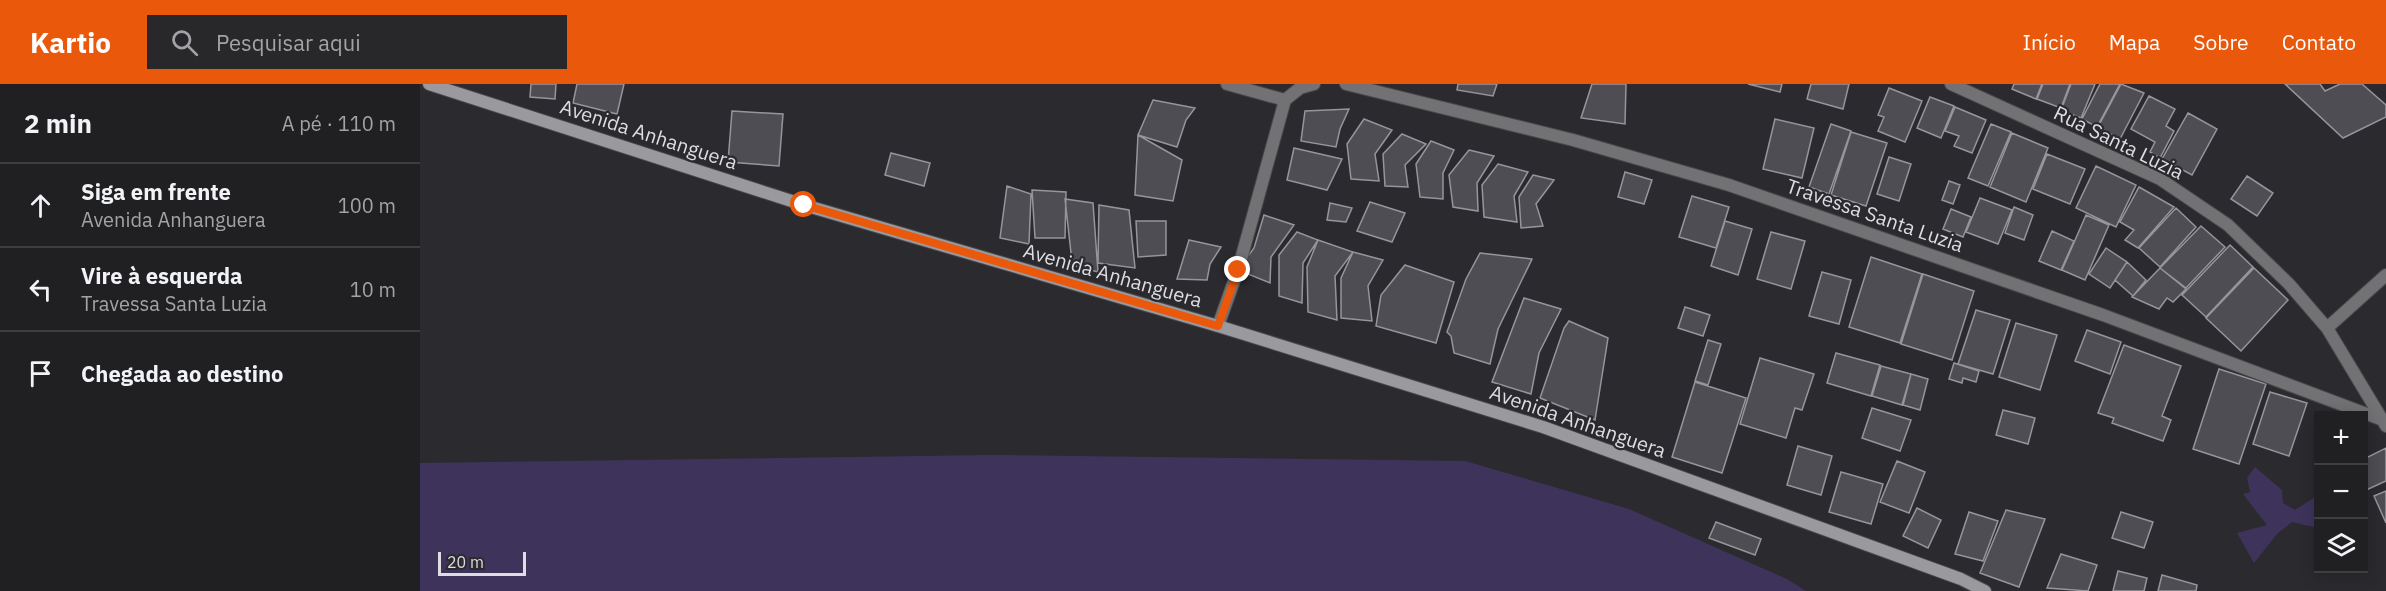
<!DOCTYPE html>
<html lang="pt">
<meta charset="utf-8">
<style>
:root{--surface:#202023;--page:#28282b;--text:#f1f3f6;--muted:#a2a3a6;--line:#3d3e41;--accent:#ea580c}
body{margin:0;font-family:"IBM Plex Sans",sans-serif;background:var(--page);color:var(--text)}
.controls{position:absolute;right:18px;bottom:18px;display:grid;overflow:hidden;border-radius:0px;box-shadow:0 3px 15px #0003}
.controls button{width:54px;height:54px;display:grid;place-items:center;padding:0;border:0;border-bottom:2px solid var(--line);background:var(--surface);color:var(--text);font:30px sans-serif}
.scale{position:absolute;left:18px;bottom:15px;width:88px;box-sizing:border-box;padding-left:6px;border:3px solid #dedde1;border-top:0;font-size:16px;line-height:21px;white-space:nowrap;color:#dedde1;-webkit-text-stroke:4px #2b2a2f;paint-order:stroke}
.stop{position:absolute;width:18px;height:18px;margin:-14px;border:4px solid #ea580c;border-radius:50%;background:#fff}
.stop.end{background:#ea580c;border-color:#fff;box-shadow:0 2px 6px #0008}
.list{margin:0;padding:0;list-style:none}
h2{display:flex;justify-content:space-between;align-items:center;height:78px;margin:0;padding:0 24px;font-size:26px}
h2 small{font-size:20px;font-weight:400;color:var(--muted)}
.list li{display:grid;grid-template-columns:39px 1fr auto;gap:18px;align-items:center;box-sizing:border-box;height:84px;padding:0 24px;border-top:2px solid var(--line)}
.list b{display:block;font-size:22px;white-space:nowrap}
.list p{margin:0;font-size:20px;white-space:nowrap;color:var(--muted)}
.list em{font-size:20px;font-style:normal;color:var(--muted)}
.icon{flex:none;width:33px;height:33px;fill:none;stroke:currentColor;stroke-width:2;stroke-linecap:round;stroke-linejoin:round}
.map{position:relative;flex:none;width:1966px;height:507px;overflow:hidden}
header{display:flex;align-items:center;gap:36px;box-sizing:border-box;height:84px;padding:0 30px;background:var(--accent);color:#fff}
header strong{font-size:28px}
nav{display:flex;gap:33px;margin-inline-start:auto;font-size:21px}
.search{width:420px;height:54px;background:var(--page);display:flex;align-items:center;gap:15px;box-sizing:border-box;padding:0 21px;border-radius:0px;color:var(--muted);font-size:22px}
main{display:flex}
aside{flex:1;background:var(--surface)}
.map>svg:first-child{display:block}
.green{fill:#3e345b}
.building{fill:#4e4d53;stroke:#96959c;stroke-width:1.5}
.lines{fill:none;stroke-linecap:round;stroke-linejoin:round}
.lane-casing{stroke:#48474b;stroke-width:14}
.street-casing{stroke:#48474b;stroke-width:14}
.secondary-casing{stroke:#48474b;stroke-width:14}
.lane{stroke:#727174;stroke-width:12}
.street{stroke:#727174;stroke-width:12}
.secondary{stroke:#9a999e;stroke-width:12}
.route{stroke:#ea580c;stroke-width:8}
.labels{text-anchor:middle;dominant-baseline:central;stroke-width:4.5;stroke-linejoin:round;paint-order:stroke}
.street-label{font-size:20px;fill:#dedde1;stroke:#2b2a2f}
</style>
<header>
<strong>Kartio</strong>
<div class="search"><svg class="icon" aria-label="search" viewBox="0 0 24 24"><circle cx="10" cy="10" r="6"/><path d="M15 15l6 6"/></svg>Pesquisar aqui</div>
<nav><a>Início</a><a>Mapa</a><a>Sobre</a><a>Contato</a></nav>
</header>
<main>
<aside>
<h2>2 min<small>A pé · 110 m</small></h2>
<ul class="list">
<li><svg class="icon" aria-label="ahead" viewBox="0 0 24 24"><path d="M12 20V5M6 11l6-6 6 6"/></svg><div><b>Siga em frente</b><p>Avenida Anhanguera</p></div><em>100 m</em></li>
<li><svg class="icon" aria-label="left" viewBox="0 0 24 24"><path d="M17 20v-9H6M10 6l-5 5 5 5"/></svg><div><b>Vire à esquerda</b><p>Travessa Santa Luzia</p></div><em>10 m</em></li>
<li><svg class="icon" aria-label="arrive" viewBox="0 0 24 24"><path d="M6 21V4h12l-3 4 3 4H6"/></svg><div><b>Chegada ao destino</b></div></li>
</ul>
</aside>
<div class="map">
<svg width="1966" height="507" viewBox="0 0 1966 507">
<rect width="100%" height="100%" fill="#2b2a2f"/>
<path class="green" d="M572,371L1045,377L1209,425L1367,495L1386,507H0V379Z
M1835,383L1862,406L1863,419L1875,426L1898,411V444L1872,438L1857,450L1834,479L1817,449L1847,441L1823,410L1830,408L1827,394Z"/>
<path class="building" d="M111,0H136L135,15L110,13Z
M157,0H204L197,30L153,19Z
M1038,0H1077L1073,12L1037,6Z
M1172,0H1206L1205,40L1161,34Z
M1328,0H1362L1360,8Z
M1391,0H1429L1423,25L1387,15Z
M1594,0H1622L1616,15L1592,5Z
M1623,0H1650L1641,24L1617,15Z
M1651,0H1675L1661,34L1641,26Z
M1680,0H1700L1677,43L1662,35Z
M1701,0L1724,9L1700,55L1678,43Z
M1865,0H1900L1905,7L1920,0H1942L1966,21V33L1923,54Z
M1469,4L1502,17L1485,58L1458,47L1464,33L1458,31Z
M1729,12L1755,25L1746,42L1754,47L1740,74L1730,68L1735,58L1711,45Z
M1510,13L1534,22L1521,54L1497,44Z
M733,16L775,24L766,36L757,63L718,51Z
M1535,23L1566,36L1552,69L1534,62L1539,52L1525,47Z
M929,25L920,45L916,63L881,57L885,27Z
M312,27L363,30L359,82L308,78Z
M1768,29L1797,45L1772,91L1742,75Z
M944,35L972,46L955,70L959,97L931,95L927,60Z
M1355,35L1394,44L1382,94L1343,85Z
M1411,40L1431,47L1409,110L1389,103Z
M1571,40L1591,48L1568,102L1548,94Z
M1431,48L1467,59L1446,122L1411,111Z
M1592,49L1628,64L1606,118L1570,103Z
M982,50L1006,60L985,81L988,103L965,102L963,70Z
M718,51L762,76L753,117L715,111Z
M1011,57L1034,66L1023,89V115L1000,113L996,80Z
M874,64L922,75L907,106L867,96Z
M1049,66L1074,72L1057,99L1058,127L1033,123L1029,91Z
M471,69L510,79L504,102L465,91Z
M1627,70L1665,85L1650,120L1613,105Z
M1469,73L1491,80L1479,117L1457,110Z
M1078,80L1108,88L1094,112L1097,138L1064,133L1062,101Z
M1676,82L1716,101L1696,143L1656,124Z
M1205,88L1232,96L1224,120L1198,113Z
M1113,91L1134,96L1116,120L1123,142L1101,144L1099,113Z
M1827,92L1853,109L1837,132L1811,115Z
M1529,97L1540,101L1533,120L1522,116Z
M587,102L611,110L609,160L580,154Z
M1719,103L1754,123L1718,164L1705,156L1714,146L1700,138Z
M612,106L646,108L645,154H615Z
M1272,112L1309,123L1296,164L1259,153Z
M1560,114L1592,126L1578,160L1546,148Z
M645,115L673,119L678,188L648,180L651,169Z
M950,118L985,129L972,158L937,147Z
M910,119L932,124L926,138L907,136Z
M679,121L709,126L715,184L678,179Z
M1594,123L1613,131L1604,156L1585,149Z
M1756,124L1776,143L1740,183L1719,164Z
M1531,125L1551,133L1543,153L1523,145Z
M844,131L874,141L851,173L850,199L818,186L834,164Z
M1666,131L1689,141L1665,196L1642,186Z
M716,137H746V171L718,173Z
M1305,137L1332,145L1318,191L1291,182Z
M1781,142L1805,163L1766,204L1740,184Z
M1632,147L1654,157L1641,186L1619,177Z
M877,148L898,156L883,179L882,219L859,212V171Z
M1351,148L1385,157L1371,205L1337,195Z
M769,156L801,163L790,180L787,196L757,195Z
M898,156L933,168L915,192L917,236L888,228L887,183Z
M1810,161L1833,183L1786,233L1762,211Z
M1686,164L1707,178L1690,204L1669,190Z
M933,168L963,176L948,202L952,237L921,234V194Z
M1060,169L1112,175L1078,245L1070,280L1034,269L1031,252L1027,248L1046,195Z
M1451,173L1502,190L1480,259L1429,243Z
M1707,178L1726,196L1713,212L1695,196Z
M985,181L1034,198L1016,259L956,242L961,211Z
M1740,184L1766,205L1753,218L1747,214L1739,225L1712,213Z
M1834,184L1868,216L1821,267L1786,234Z
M1402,188L1431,196L1419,240L1389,232Z
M1503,190L1554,207L1532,276L1481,260Z
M1104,214L1141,225L1119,269L1111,310L1072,298Z
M1265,223L1290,231L1283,252L1258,244Z
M1556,226L1590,236L1573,290L1538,280Z
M1149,237L1188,254L1175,336L1120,314L1144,244Z
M1596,239L1637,251L1620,306L1579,293Z
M1667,246L1701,258L1690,290L1655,277Z
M1288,256L1301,260L1288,301L1275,297Z
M1704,261L1761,282L1742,332L1751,336L1743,357L1692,339L1694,334L1678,329Z
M1416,269L1460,281L1451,312L1407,299Z
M1340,274L1394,290L1382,326L1375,324L1366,354L1320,340Z
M1534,279L1559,287L1556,298L1543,294L1542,299L1529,295Z
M1461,282L1491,290L1482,321L1452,312Z
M1799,285L1846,300L1819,380L1773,365Z
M1491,290L1508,295L1500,326L1483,321Z
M1275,298L1326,314L1302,389L1252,373Z
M1850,308L1887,319L1869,372L1833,360Z
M1452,324L1491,336L1480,367L1442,354Z
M1583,326L1615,334L1608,360L1576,351Z
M1378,362L1412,372L1401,411L1367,401Z
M1966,364V397L1944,407V375Z
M1477,377L1505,388L1489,429L1460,418Z
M1421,388L1463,400L1451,440L1409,428Z
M1966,407V439L1954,412Z
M1497,424L1521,436L1508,464L1483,452Z
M1586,426L1625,435L1599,503L1560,489Z
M1549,428L1578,437L1563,477L1535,470Z
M1701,428L1733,438L1724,464L1692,454Z
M1296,438L1341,455L1335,471L1289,454Z
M1641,470L1677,481L1668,507L1627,504Z
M1698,487L1727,494L1724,507H1693Z
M1742,491L1777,501L1776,507H1738Z"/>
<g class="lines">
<defs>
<path id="lane" d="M807,0L865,16"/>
<path id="street" d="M926,0L1153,56L1309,101L1683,231L1960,335
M1531,0L1740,95L1808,141L1869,200L1907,244L1966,342
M798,242L818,186L865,16L880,4L894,0
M1907,244L1966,191"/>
<path id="secondary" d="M9,0L384,121L798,242L1123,343L1541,495L1565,507"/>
</defs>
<use href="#lane" class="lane-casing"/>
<use href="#street" class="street-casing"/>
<use href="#secondary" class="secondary-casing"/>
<use href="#lane" class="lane"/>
<use href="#street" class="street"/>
<use href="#secondary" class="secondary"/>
</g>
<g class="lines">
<path class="route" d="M384,121L798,242L818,186"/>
</g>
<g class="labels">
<g class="street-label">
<text transform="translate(229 50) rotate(18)">Avenida Anhanguera</text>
<text transform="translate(1699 58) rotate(26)">Rua Santa Luzia</text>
<text transform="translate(1455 131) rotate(19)">Travessa Santa Luzia</text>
<text transform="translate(693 191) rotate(16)">Avenida Anhanguera</text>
<text transform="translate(1158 337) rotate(19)">Avenida Anhanguera</text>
</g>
</g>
</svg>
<div class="controls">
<button>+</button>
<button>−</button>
<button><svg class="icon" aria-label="layers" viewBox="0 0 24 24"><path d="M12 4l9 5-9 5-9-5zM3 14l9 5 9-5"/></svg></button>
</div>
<div class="scale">20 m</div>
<div class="stop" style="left:384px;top:121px"></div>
<div class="stop end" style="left:818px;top:186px"></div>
</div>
</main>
